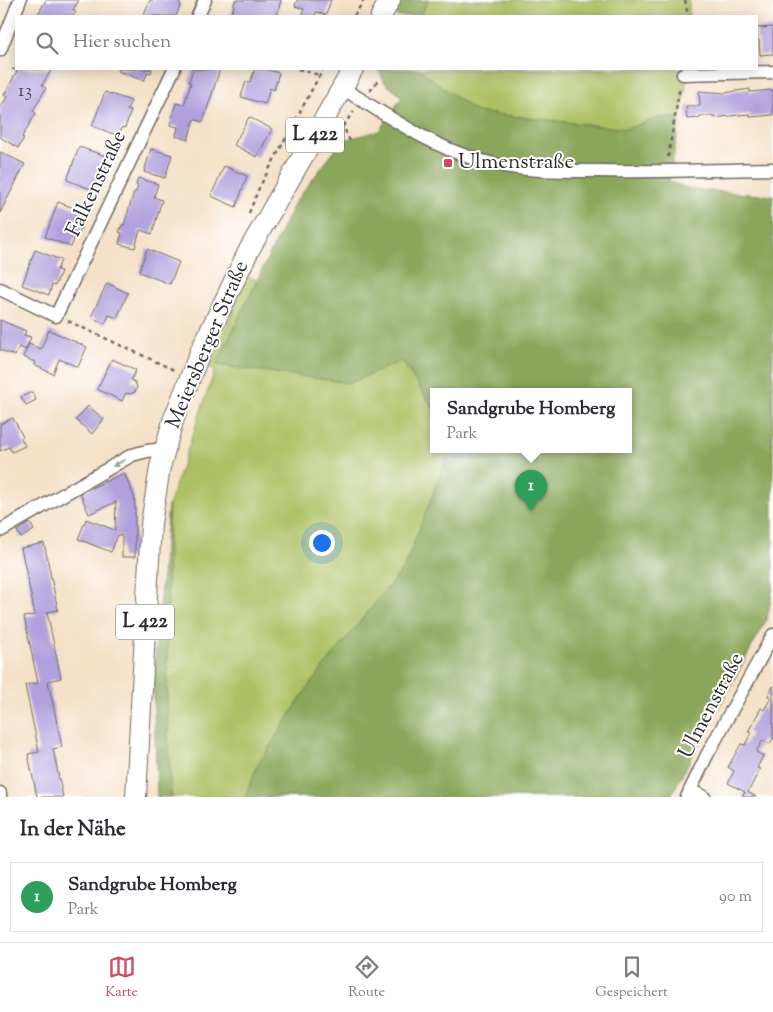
<!DOCTYPE html>
<html lang="de">
<meta charset="utf-8">
<style>
:root{--surface:#fff;--page:#f7f7f7;--text:#2b2b33;--muted:#7c7c81;--line:#e1e1e2;--accent:#d1495b}
body{margin:0;font-family:"Sorts Mill Goudy",serif;background:var(--page);color:var(--text)}
.you{position:absolute;left:321px;top:542px;width:18px;height:18px;margin:-12px;border:4px solid #fff;border-radius:50%;background:#1a73e8;box-shadow:0 0 0 8px #1a73e833}
.badge{display:grid;place-items:center;width:32px;height:32px;border-radius:50%;background:var(--accent);color:#fff;font-size:16px;font-weight:700}
.pin{position:absolute;translate:-50% -41px;filter:drop-shadow(0 1px 2px #0008)}
.pin::after{content:'';position:absolute;top:26px;width:18px;height:15px;background:inherit;clip-path:polygon(0 0,100% 0,50% 100%)}
.popup{position:absolute;left:430px;top:388px;width:202px;height:65px;box-sizing:border-box;display:grid;place-content:center;border-radius:0px;background:var(--surface);filter:drop-shadow(0 1px 4px #0005);font-size:16px;white-space:nowrap;color:var(--muted)}
.popup b{font-size:19px;color:var(--text)}
.popup::after{content:'';position:absolute;left:50%;top:100%;margin-left:-10px;border:10px solid transparent;border-top-color:var(--surface)}
.list{margin:0;padding:0;list-style:none}
h2{display:flex;justify-content:space-between;align-items:center;height:65px;margin:0;padding:0 20px;font-size:21px}
h2 small{font-size:16px;font-weight:400;color:var(--muted)}
.list li{display:grid;grid-template-columns:32px 1fr auto;gap:15px;align-items:center;box-sizing:border-box;height:70px;margin:0 10px 10px;padding:0 10px;border:1px solid var(--line);border-radius:0px}
.list b{display:block;font-size:19px;white-space:nowrap}
.list p{margin:0;font-size:16px;white-space:nowrap;color:var(--muted)}
.list em{font-size:16px;font-style:normal;color:var(--muted)}
.icon{flex:none;width:28px;height:28px;fill:none;stroke:currentColor;stroke-width:2;stroke-linecap:round;stroke-linejoin:round}
.map{position:relative;flex:none;width:773px;height:797px;overflow:hidden}
.search{position:absolute;background:var(--surface);box-shadow:0 2px 12px #0003;left:15px;right:15px;top:15px;height:55px;display:flex;align-items:center;gap:12px;box-sizing:border-box;padding:0 18px;border-radius:0px;color:var(--muted);font-size:19px}
.sheet{height:145px;background:var(--surface)}
nav{display:flex;justify-content:space-around;align-items:center;box-sizing:border-box;height:70px;border-top:1px solid var(--line);background:var(--surface);font-size:14px;color:var(--muted)}
nav a{display:grid;justify-items:center;gap:2px}
nav .on{color:var(--accent)}
.map>svg:first-child{display:block}
.green{fill:#adc064;stroke:#6c7648;fill-rule:evenodd}
.forest{fill:#8aa65a;stroke:#5a6842}
.building{fill:#b0a0dd}
.lines{fill:none;stroke-linecap:round;stroke-linejoin:round}
.minor-casing{stroke:#716b62;stroke-width:15}
.primary-casing{stroke:#716b62;stroke-width:22}
.path{stroke:#716b62;stroke-width:2.5;stroke-dasharray:4 4;stroke-linecap:butt}
.minor{stroke:#fff;stroke-width:12}
.primary{stroke:#fff;stroke-width:20}
.oneway{fill:#a0a0a0}
.poi-dot{fill:#d1495b;stroke:#fff;stroke-width:2}
.labels{text-anchor:middle;dominant-baseline:central;stroke-width:4;stroke-linejoin:round;paint-order:stroke}
.number-label{font-size:19px;fill:#4c4858}
.shield{fill:#fff;stroke:#6b6b6b;stroke-width:1}
.shield-label{font-size:20px;font-weight:bold;fill:#2b2b2b}
.poi-label{font-size:21px;fill:#2b2b2b;stroke:#fff;text-anchor:start}
.street-label{font-size:21px;fill:#2b2b2b;stroke:#fff}
</style>
<div class="map">
<svg width="773" height="797" viewBox="0 0 773 797">
<rect width="100%" height="100%" fill="#fff"/>
<filter id="ink" filterUnits="userSpaceOnUse"><feTurbulence type="fractalNoise" baseFrequency=".02" numOctaves="2"/><feDisplacementMap in="SourceGraphic" scale="10" xChannelSelector="R" yChannelSelector="G"/><feConvolveMatrix kernelMatrix="1 2 1 2 8 2 1 2 1" color-interpolation-filters="sRGB"/></filter>
<filter id="wash" filterUnits="userSpaceOnUse"><feTurbulence type="fractalNoise" baseFrequency=".0096" numOctaves="4" result="noise"/><feDisplacementMap in="SourceGraphic" scale="20" xChannelSelector="R" yChannelSelector="G"/><feGaussianBlur stdDeviation="1.12" result="paint"/><feColorMatrix in="noise" values="0 0 0 0 0 0 0 0 0 0 0 0 0 0 0 0 0 1.4 0 .05"/><feComposite in="paint" operator="in"/></filter>
<g filter="url(#wash)">
<rect width="100%" height="100%" fill="#f4e1c7"/>
<path class="green" d="M428,0H689V16H421Z
M418,69H689L680,118H658L626,129L476,112Z
M247,277L314,297L654,300L619,797H171L167,708L168,506L215,370L210,367ZM434,392H628V450H434Z"/>
<path class="forest" d="M404,0H428L421,16H396Z
M378,69H418L476,112L626,129L658,118H680L669,182L691,189L773,196V587L767,619L670,797H245L257,766L310,684L405,566L450,450H628V392H434L433,408L402,361L350,383L216,365L295,202L343,140L379,131L402,97L385,83Z
M168,506L167,708L171,797H157L153,681Z"/>
<g id="blocks">
<path class="building" d="M46,0H79L73,10L76,12L73,16H37Z
M150,0H179L178,2L181,4L176,16H143Z
M235,0H281L277,16H231Z
M297,0H331L326,15L316,12L315,16L302,15L304,9L295,6Z
M757,26L759,28L773,27V54L760,55L759,40H757Z
M12,69H52L42,85L46,88L33,111L36,113L22,137L24,138L18,148L0,137V109L7,97L4,95L17,71Z
M119,69H152L151,73L148,72L144,81L118,71Z
M193,69H220L203,122L194,119L188,140L176,136L178,127L170,125L176,103L184,105L191,83L189,82Z
M255,69H265L279,73L274,90L270,88L265,104L241,97L246,81L250,82Z
M750,89V92L773,90V115L750,117V114L739,115L713,118V116H700V118L687,119L686,106H700L699,91L724,93Z
M105,92L131,101L127,110L131,111L125,128L122,127L119,136L92,126Z
M249,117L272,129L257,157L234,145Z
M79,147L106,156L103,165L106,166L100,183L96,181L93,190L67,180Z
M151,149L172,155L165,178L144,172Z
M0,152L25,164L0,213Z
M224,166L247,176L236,207L211,196Z
M138,178L158,184L154,197L162,200L152,234L140,230L135,248L119,244L122,233L119,232L122,225H124L134,192H136L138,186L136,185Z
M58,202L84,212L80,221L83,222L81,229L77,238L75,237L71,247L45,237Z
M147,249L179,262L170,284L139,272Z
M35,250L61,260L57,270L61,271L55,286L52,285L49,295L22,285Z
M107,283L128,293L117,318L109,315L105,324L91,317Z
M0,320L26,331L24,335L31,337L26,350L19,347L15,356L0,350Z
M49,330L87,347L78,367L59,359L53,374L34,365L35,362L23,357L29,344L41,349Z
M112,359L136,370L131,380L135,382L137,387L135,392L130,394L126,393L122,401L97,389Z
M32,392L36,400L26,405L21,397Z
M88,406L104,419L92,434L76,420Z
M13,418L23,437L21,438L25,446L12,452L9,447L0,451V424Z
M124,473L134,496L135,505V557H122V535H118L111,552L78,539L86,519L115,530L116,502L89,514L80,493Z
M30,523L34,530L21,538L17,531Z
M44,543L58,610L47,612L61,678L48,681L62,747L53,749L63,797H37L28,754L39,752L25,685L38,683L24,617L35,615L21,548Z
M773,686V738L770,744L763,740L756,752L763,756L757,768L760,769L748,792L756,797H742L745,792L728,783L734,771L728,767L741,744L745,745L751,733L748,732L761,708L764,710L771,698L768,696Z"/>
</g>
</g>
<g filter="url(#ink)">
<use href="#blocks" fill-opacity="0" stroke="#716b62" stroke-width="1"/>
<g class="lines">
<defs>
<path id="minor" d="M198,16L205,0
M0,50L20,0
M683,74L773,72
M342,88C385,114 427,144 475,159C516,172 557,171 599,171C657,172 715,170 773,169
M0,289L56,316L174,69
M0,531L132,455L147,451L165,449
M690,790L704,797
M0,793V797
M687,797L707,755L773,635"/>
<path id="primary" d="M381,16L390,0
M136,797L151,524L160,467L173,421L201,350L249,250L353,69"/>
</defs>
<use href="#minor" class="minor-casing"/>
<use href="#primary" class="primary-casing"/>
<path class="path" d="M685,0L688,16
M354,16L364,0
M298,69L319,75
M370,91L379,79
M340,124L343,126L350,141
M343,126L354,111
M668,157L680,86
M249,213L259,188L323,69
M68,321L174,370"/>
<use href="#minor" class="minor"/>
<use href="#primary" class="primary"/>
</g>
<defs><path id="oneway-solid" d="M-6-.8H1V-3.2L6.5 0L1 3.2V.8H-6Z" transform="scale(1.25)"/></defs>
<use class="oneway" href="#oneway-solid" transform="translate(119 463) rotate(150)"/>
</g>
<rect class="poi-dot" x="443" y="158" width="10" height="10" rx="2.5"/>
<g class="labels">
<g class="number-label">
<text x="25" y="91">13</text>
</g>
<g class="shield">
<rect x="286" y="117.5" width="58" height="35" rx="4"/>
<rect x="116" y="604.5" width="58" height="35" rx="4"/>
</g>
<g class="shield-label">
<text x="315" y="135">L 422</text>
<text x="145" y="622">L 422</text>
</g>
<g class="poi-label">
<text x="458" y="163">Ulmenstraße</text>
</g>
<g class="street-label">
<text transform="translate(97 184) rotate(-65)">Falkenstraße</text>
<text transform="translate(208 345) rotate(-67)">Meiersberger Straße</text>
<text transform="translate(712 706) rotate(-62)">Ulmenstraße</text>
</g>
</g>
</svg>
<div class="you"></div>
<div class="pin badge" style="left:531px;top:511px;background:#2e9e5b">1</div>
<div class="popup"><b>Sandgrube Homberg</b>Park</div>
<div class="search"><svg class="icon" aria-label="search" viewBox="0 0 24 24"><circle cx="10" cy="10" r="6"/><path d="M15 15l6 6"/></svg>Hier suchen</div>
</div>
<section class="sheet">
<h2>In der Nähe<small></small></h2>
<ul class="list">
<li><span class="badge" style="background:#2e9e5b">1</span><div><b>Sandgrube Homberg</b><p>Park</p></div><em>90 m</em></li>
</ul>
</section>
<nav>
<a class="on"><svg class="icon" aria-label="map" viewBox="0 0 24 24"><path d="M3 6l6-2 6 2 6-2v14l-6 2-6-2-6 2zM9 4v14M15 6v14"/></svg>Karte</a>
<a><svg class="icon" aria-label="directions" viewBox="0 0 24 24"><path d="M12 3l9 9-9 9-9-9zM9 14v-3h6M13 9l2 2-2 2"/></svg>Route</a>
<a><svg class="icon" aria-label="saved" viewBox="0 0 24 24"><path d="M7 4h10v16l-5-4-5 4z"/></svg>Gespeichert</a>
</nav>
